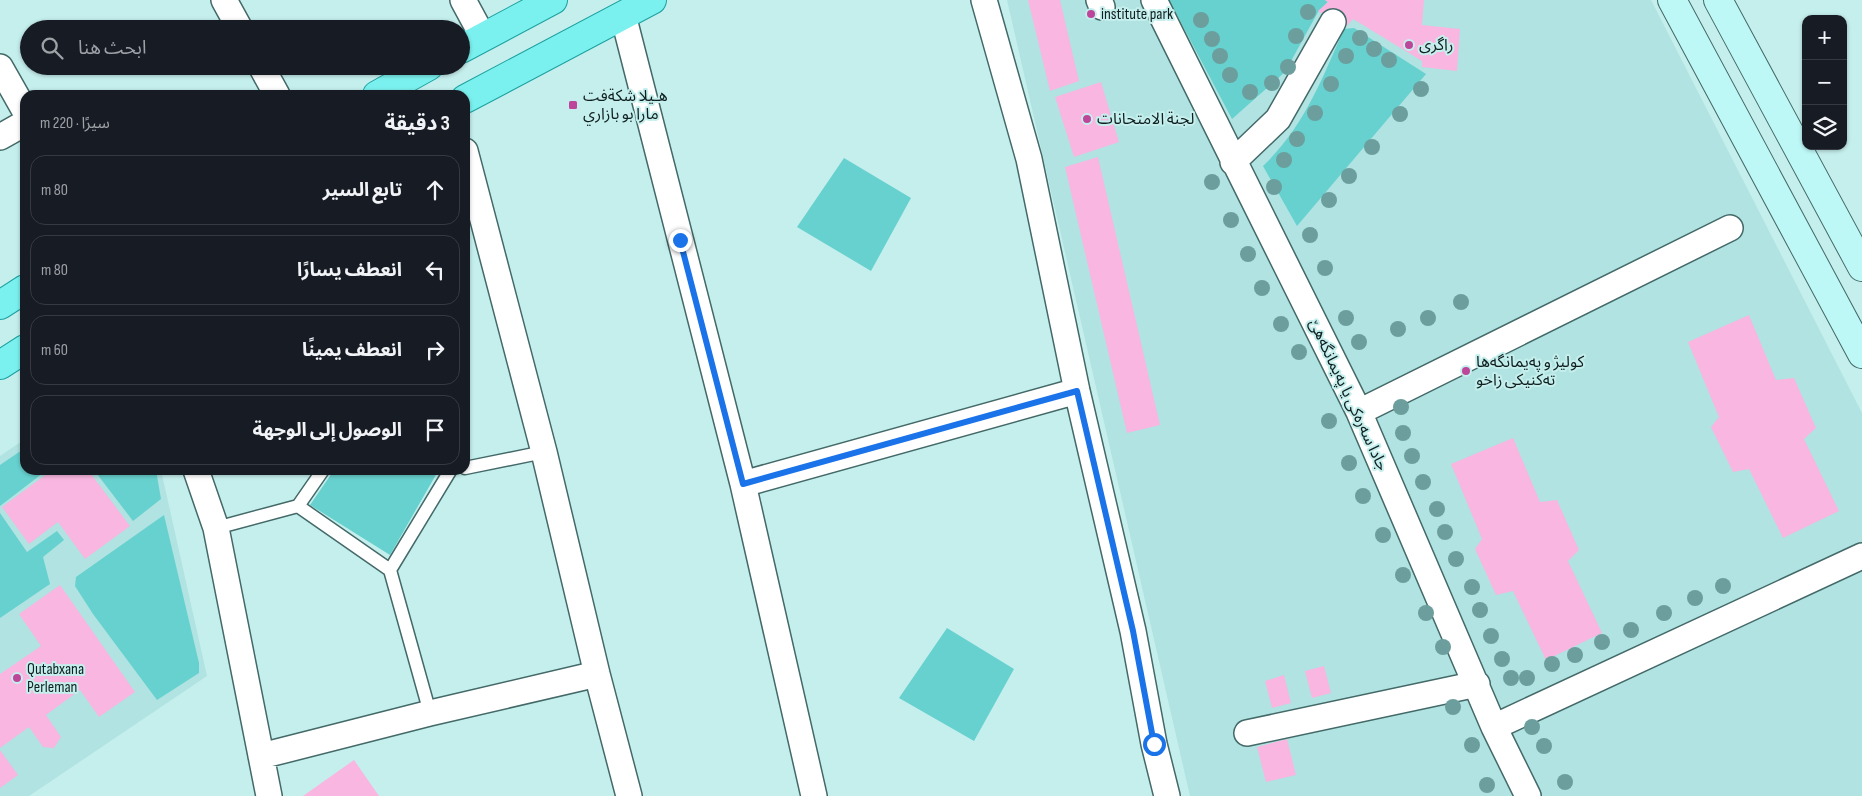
<!DOCTYPE html>
<html lang="ar">
<meta charset="utf-8">
<style>
:root{--surface:#171b24;--page:#242831;--text:#f1f3f6;--muted:#9ea1a6;--line:#363941}
body{margin:0;font-family:"Sofia Sans Condensed","Noto Sans Arabic",sans-serif;background:var(--page);color:var(--text);direction:rtl}
.controls{position:absolute;right:15px;top:15px;display:grid;overflow:hidden;border-radius:10px;box-shadow:0 1px 4px #0004}
.controls button{width:45px;height:45px;display:grid;place-items:center;padding:0;border:0;border-bottom:1px solid var(--line);background:var(--surface);color:var(--text);font:25px sans-serif}
.stop{position:absolute;width:15px;height:15px;margin:-11px;border:4px solid #1a73e8;border-radius:50%;background:#fff}
.stop.end{background:#1a73e8;border-color:#fff;box-shadow:0 1px 5px #0008}
.list{margin:0;padding:0;list-style:none}
h2{display:flex;justify-content:space-between;align-items:center;height:65px;margin:0;padding:0 20px;font-size:21px}
h2 small{font-size:16px;font-weight:400;color:var(--muted)}
.list li{display:grid;grid-template-columns:32px 1fr auto;gap:15px;align-items:center;box-sizing:border-box;height:70px;margin:0 10px 10px;padding:0 10px;border:1px solid var(--line);border-radius:15px}
.list b{display:block;font-size:19px;white-space:nowrap}
.list em{font-size:16px;font-style:normal;color:var(--muted)}
.icon{flex:none;width:28px;height:28px;fill:none;stroke:currentColor;stroke-width:2;stroke-linecap:round;stroke-linejoin:round}
.map{position:relative;flex:none;width:1862px;height:796px;overflow:hidden;direction:ltr}
.search{position:absolute;background:var(--surface);box-shadow:0 1px 4px #0004;left:20px;top:20px;width:450px;height:55px;display:flex;align-items:center;gap:12px;box-sizing:border-box;padding:0 18px;border-radius:28px;color:var(--muted);font-size:19px}
.panel{position:absolute;background:var(--surface);box-shadow:0 1px 4px #0004;left:20px;top:90px;width:450px;height:385px;border-radius:15px;direction:rtl}
.map>svg:first-child{display:block}
.built{fill:#b0e3e1}
.green{fill:#67d1cf}
.building{fill:#f9b6e0}
.lines{fill:none;stroke-linecap:round;stroke-linejoin:round}
.service-casing{stroke:#436968;stroke-width:15}
.minor-casing{stroke:#436968;stroke-width:28}
.secondary-casing{stroke:#436968;stroke-width:30}
.primary-casing{stroke:#1ca1a0;stroke-width:30}
.service{stroke:#fff;stroke-width:12}
.minor{stroke:#fff;stroke-width:25}
.secondary{stroke:#bdf8f7;stroke-width:28}
.primary{stroke:#7bf1ef;stroke-width:28}
.tree{fill:#6b9e9c}
.route{stroke:#1a73e8;stroke-width:6}
.poi-dot{fill:#be469a;stroke:#c5efed;stroke-width:2}
.labels{text-anchor:middle;dominant-baseline:central;stroke-width:4;stroke-linejoin:round;paint-order:stroke}
.poi-label{font-size:16px;fill:#101f1f;stroke:#c5efed;text-anchor:start}
.street-label{font-size:16px;fill:#101f1f;stroke:#c5efed}
</style>
<div class="map">
<svg width="1862" height="796" viewBox="0 0 1862 796">
<rect width="100%" height="100%" fill="#c5efed"/>
<path class="built" d="M1007,0H1651L1862,413V796H1190Z
M25,439V470H161L207,676L29,796H0V456Z"/>
<path class="green" d="M1169,0H1325L1328,2L1318,12L1285,72L1232,119Z
M1354,28L1426,74L1297,226L1263,166C1304,127 1322,79 1344,29Z
M844,158L911,198L871,271L797,227Z
M25,448V470H47L0,506V465Z
M94,470H156L161,499L133,521Z
M334,470H432L437,473L390,555L310,505Z
M0,513L27,552L57,531L64,540L43,557L50,584L0,618Z
M164,515L199,663V673L157,700L93,614L75,586L76,577Z
M947,628L1014,669L974,741L899,698Z"/>
<path class="building" d="M1028,0H1060L1079,81L1050,91Z
M1325,0H1424L1422,25L1460,29L1457,71L1422,67V61L1353,19L1344,29L1318,11L1328,2Z
M1101,82L1119,142L1074,157L1055,97Z
M1098,157L1160,425L1127,433L1065,167Z
M1749,315L1776,380L1794,378L1816,428L1804,439L1839,511L1783,538L1749,469L1733,472L1711,427L1719,417L1688,342Z
M1513,438L1540,502L1557,500L1579,550L1568,561L1602,633L1546,660L1513,591L1496,595L1475,549L1482,539L1451,464Z
M52,470H88L130,526L85,559L58,522L29,544L2,507Z
M60,585L135,692L99,717L80,690L46,715L61,737L54,748L43,747L29,727L0,748V674L41,646L19,614Z
M1324,666L1331,693L1312,698L1305,671Z
M1284,675L1291,703L1272,708L1265,681Z
M1287,739L1296,775L1266,782L1257,747Z
M0,750L18,775L0,788Z
M354,760L379,796H303Z"/>
<g class="lines">
<defs>
<path id="service" d="M465,468L544,452
M323,470L298,506L390,570L430,713
M216,528L298,506
M390,570L450,471L449,470"/>
<path id="minor" d="M224,0L240,29
M463,0L483,37
M984,0L1029,159L1077,391L1133,631L1154,744L1167,796
M1099,0L1102,7
M1154,0L1359,412L1494,727L1528,796
M623,15L743,484L814,796
M261,66L277,95
M0,67L25,111
M0,137L25,123
M465,151L544,452L597,674L629,796
M1233,162L1278,119L1333,22
M1359,412L1730,228
M196,470L216,528L269,796
M743,484L1077,391
M1494,727L1862,556
M1247,733L1477,684
M261,756L430,713L597,674"/>
<path id="secondary" d="M1672,0L1862,354
M1718,0L1862,267"/>
<path id="primary" d="M461,49L553,0
M377,95L429,66
M465,99L652,0
M0,305L25,289
M0,365L25,349"/>
</defs>
<use href="#service" class="service-casing"/>
<use href="#minor" class="minor-casing"/>
<use href="#secondary" class="secondary-casing"/>
<use href="#primary" class="primary-casing"/>
<use href="#service" class="service"/>
<use href="#minor" class="minor"/>
<use href="#secondary" class="secondary"/>
<use href="#primary" class="primary"/>
</g>
<g class="tree">
<circle cx="1308" cy="12" r="8"/>
<circle cx="1201" cy="20" r="8"/>
<circle cx="1296" cy="36" r="8"/>
<circle cx="1360" cy="38" r="8"/>
<circle cx="1212" cy="39" r="8"/>
<circle cx="1374" cy="49" r="8"/>
<circle cx="1220" cy="56" r="8"/>
<circle cx="1346" cy="56" r="8"/>
<circle cx="1389" cy="60" r="8"/>
<circle cx="1288" cy="67" r="8"/>
<circle cx="1230" cy="75" r="8"/>
<circle cx="1272" cy="83" r="8"/>
<circle cx="1331" cy="84" r="8"/>
<circle cx="1421" cy="89" r="8"/>
<circle cx="1250" cy="92" r="8"/>
<circle cx="1315" cy="113" r="8"/>
<circle cx="1400" cy="114" r="8"/>
<circle cx="1297" cy="139" r="8"/>
<circle cx="1372" cy="147" r="8"/>
<circle cx="1284" cy="160" r="8"/>
<circle cx="1349" cy="176" r="8"/>
<circle cx="1212" cy="182" r="8"/>
<circle cx="1274" cy="187" r="8"/>
<circle cx="1329" cy="200" r="8"/>
<circle cx="1231" cy="220" r="8"/>
<circle cx="1310" cy="235" r="8"/>
<circle cx="1248" cy="254" r="8"/>
<circle cx="1325" cy="268" r="8"/>
<circle cx="1262" cy="288" r="8"/>
<circle cx="1461" cy="302" r="8"/>
<circle cx="1346" cy="318" r="8"/>
<circle cx="1428" cy="318" r="8"/>
<circle cx="1281" cy="324" r="8"/>
<circle cx="1398" cy="329" r="8"/>
<circle cx="1359" cy="342" r="8"/>
<circle cx="1299" cy="352" r="8"/>
<circle cx="1401" cy="407" r="8"/>
<circle cx="1329" cy="421" r="8"/>
<circle cx="1403" cy="433" r="8"/>
<circle cx="1412" cy="456" r="8"/>
<circle cx="1349" cy="463" r="8"/>
<circle cx="1423" cy="482" r="8"/>
<circle cx="1363" cy="496" r="8"/>
<circle cx="1437" cy="509" r="8"/>
<circle cx="1445" cy="532" r="8"/>
<circle cx="1383" cy="535" r="8"/>
<circle cx="1456" cy="559" r="8"/>
<circle cx="1403" cy="575" r="8"/>
<circle cx="1723" cy="586" r="8"/>
<circle cx="1472" cy="587" r="8"/>
<circle cx="1695" cy="598" r="8"/>
<circle cx="1480" cy="610" r="8"/>
<circle cx="1426" cy="613" r="8"/>
<circle cx="1664" cy="613" r="8"/>
<circle cx="1631" cy="630" r="8"/>
<circle cx="1491" cy="636" r="8"/>
<circle cx="1602" cy="642" r="8"/>
<circle cx="1443" cy="647" r="8"/>
<circle cx="1575" cy="655" r="8"/>
<circle cx="1502" cy="659" r="8"/>
<circle cx="1552" cy="664" r="8"/>
<circle cx="1511" cy="678" r="8"/>
<circle cx="1527" cy="678" r="8"/>
<circle cx="1453" cy="707" r="8"/>
<circle cx="1532" cy="727" r="8"/>
<circle cx="1472" cy="745" r="8"/>
<circle cx="1544" cy="746" r="8"/>
<circle cx="1565" cy="782" r="8"/>
<circle cx="1487" cy="785" r="8"/>
</g>
<g class="lines">
<path class="route" d="M680,240L743,484L1077,391L1133,631L1154,744"/>
</g>
<g class="poi-dot">
<circle cx="1091" cy="14" r="5"/>
<circle cx="1409" cy="45" r="5"/>
<rect x="568" y="100" width="10" height="10" rx="2.5"/>
<circle cx="1087" cy="119" r="5"/>
<circle cx="1466" cy="371" r="5"/>
<circle cx="17" cy="678" r="5"/>
</g>
<g class="labels">
<g class="poi-label">
<text x="1101" y="14">institute park</text>
<text x="1419" y="45">راگری</text>
<text x="583" y="96">هـيلا شكةفت<tspan x="583" dy="18">مارا بو بازاري</tspan></text>
<text x="1097" y="119">لجنة الامتحانات</text>
<text x="1476" y="362">كوليژ و په‌يمانگه‌ها<tspan x="1476" dy="18">ته‌كنيكى زاخو</tspan></text>
<text x="27" y="669">Qutabxana<tspan x="27" dy="18">Perleman</tspan></text>
</g>
<g class="street-label">
<text transform="translate(1348 395) rotate(65)">جادا سه‌ره‌كى يا په‌يمانگه‌هێ</text>
</g>
</g>
</svg>
<div class="controls">
<button>+</button>
<button>−</button>
<button><svg class="icon" aria-label="layers" viewBox="0 0 24 24"><path d="M12 4l9 5-9 5-9-5zM3 14l9 5 9-5"/></svg></button>
</div>
<div class="stop" style="left:1154px;top:744px"></div>
<div class="stop end" style="left:680px;top:240px"></div>
<div class="search"><svg class="icon" aria-label="search" viewBox="0 0 24 24"><circle cx="10" cy="10" r="6"/><path d="M15 15l6 6"/></svg>ابحث هنا</div>
<section class="panel">
<h2>3 دقيقة<small>سيرًا · 220 m</small></h2>
<ul class="list">
<li><svg class="icon" aria-label="ahead" viewBox="0 0 24 24"><path d="M12 20V5M6 11l6-6 6 6"/></svg><div><b>تابع السير</b></div><em>80 m</em></li>
<li><svg class="icon" aria-label="left" viewBox="0 0 24 24"><path d="M17 20v-9H6M10 6l-5 5 5 5"/></svg><div><b>انعطف يسارًا</b></div><em>80 m</em></li>
<li><svg class="icon" aria-label="right" viewBox="0 0 24 24"><path d="M7 20v-9h11M14 6l5 5-5 5"/></svg><div><b>انعطف يمينًا</b></div><em>60 m</em></li>
<li><svg class="icon" aria-label="arrive" viewBox="0 0 24 24"><path d="M6 21V4h12l-3 4 3 4H6"/></svg><div><b>الوصول إلى الوجهة</b></div></li>
</ul>
</section>
</div>
